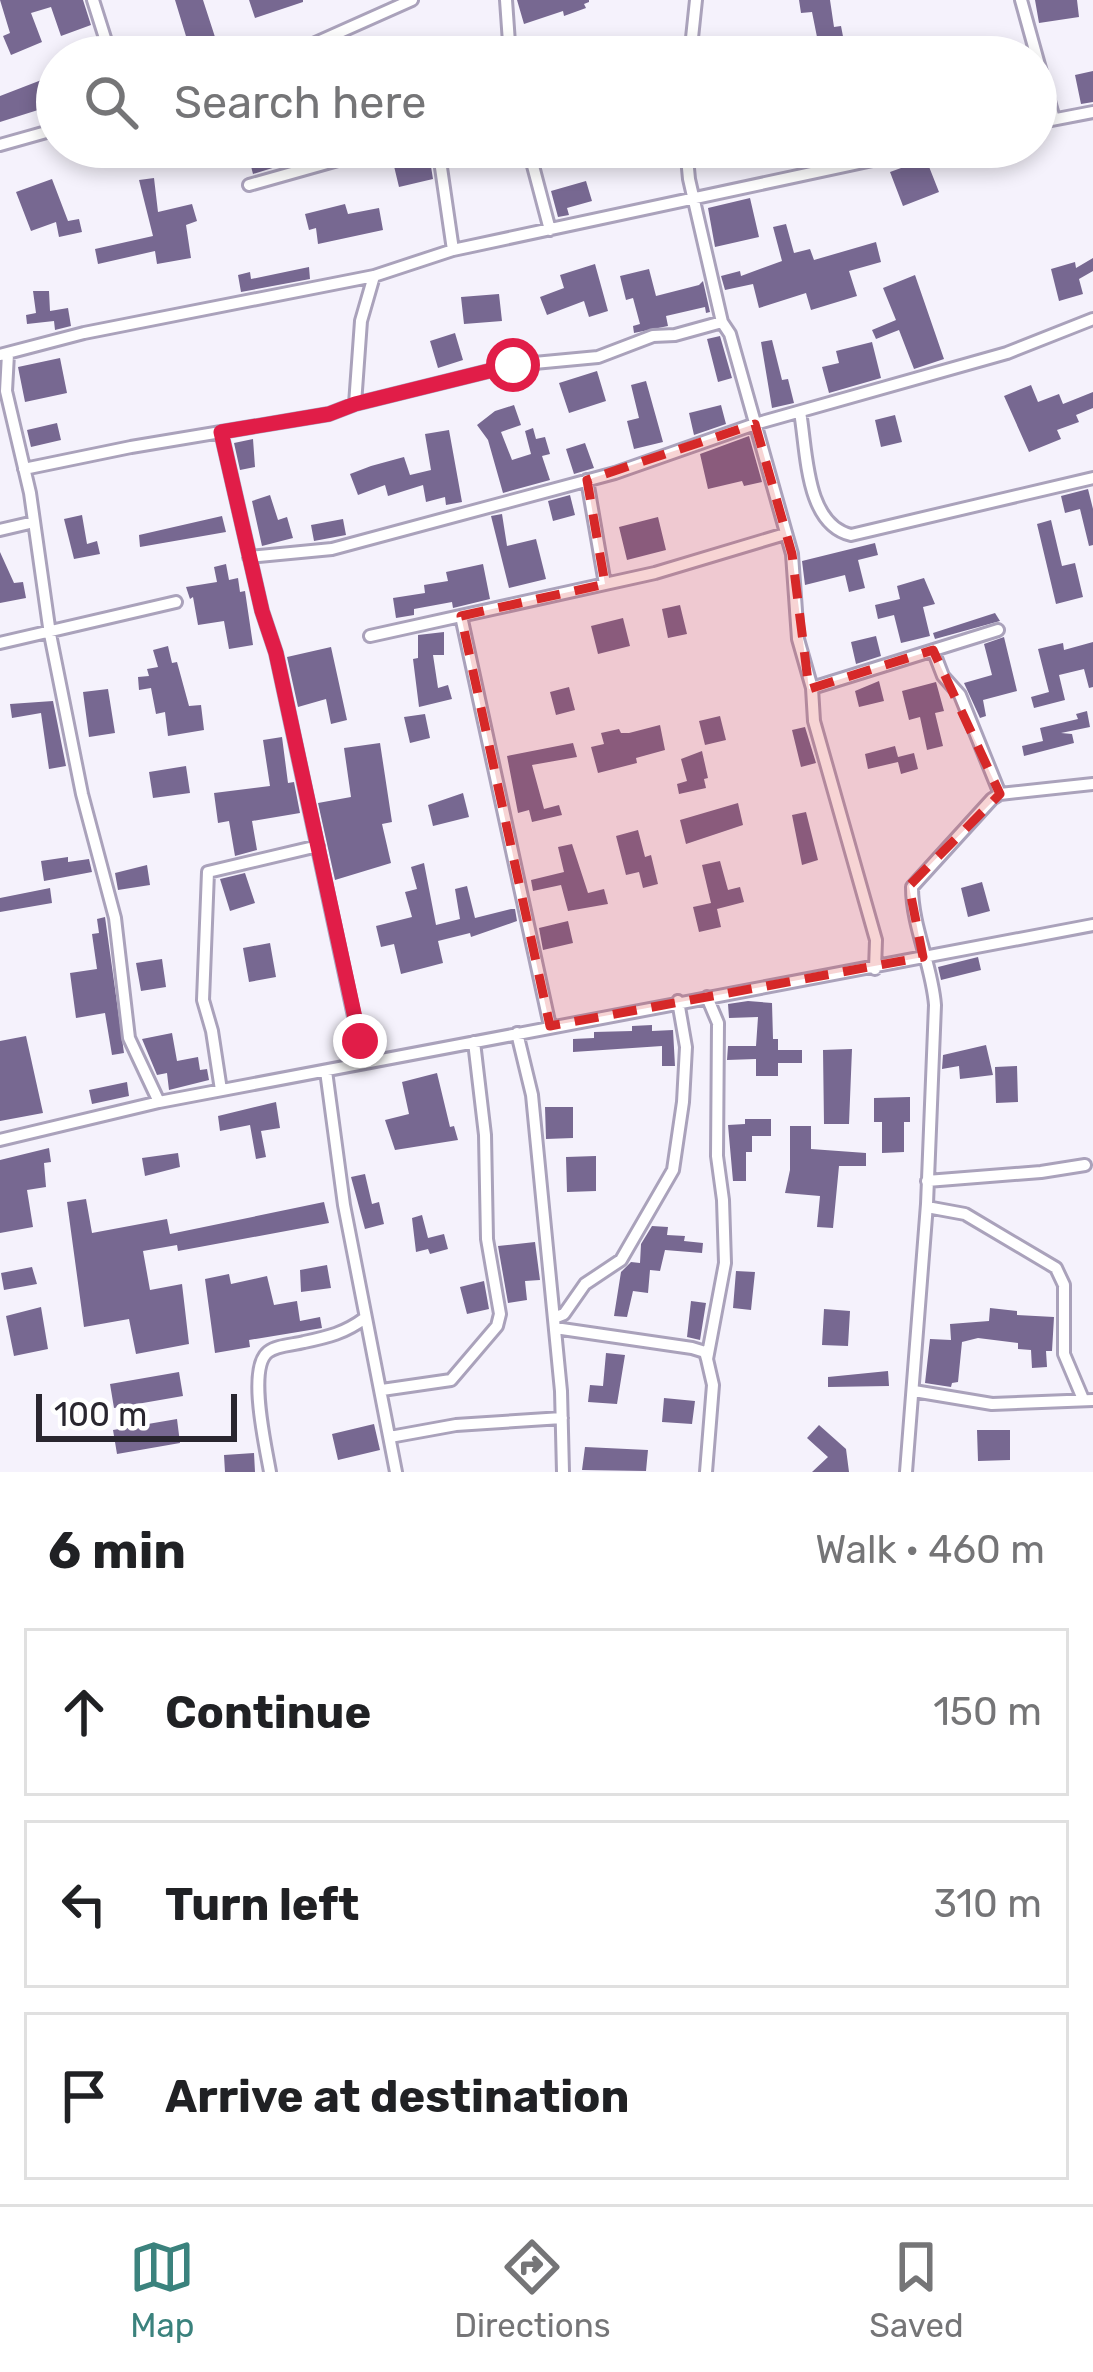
<!DOCTYPE html>
<meta charset="utf-8">
<style>
:root{--surface:#fff;--page:#f6f6f6;--text:#202124;--muted:#757577;--line:#e0e0e0;--accent:#3b827d}
body{margin:0;font-family:Rubik,sans-serif;background:var(--page);color:var(--text)}
.scale{position:absolute;left:36px;bottom:30px;width:201px;box-sizing:border-box;padding-left:12px;border:6px solid #29262f;border-top:0;font-size:33px;line-height:42px;white-space:nowrap;color:#29262f;-webkit-text-stroke:9px #fff;paint-order:stroke}
.stop{position:absolute;width:36px;height:36px;margin:-27px;border:9px solid #e11d48;border-radius:50%;background:#fff}
.stop.end{background:#e11d48;border-color:#fff;box-shadow:0 3px 12px #0008}
.list{margin:0;padding:0;list-style:none}
h2{display:flex;justify-content:space-between;align-items:center;height:156px;margin:0;padding:0 48px;font-size:51px}
h2 small{font-size:39px;font-weight:400;color:var(--muted)}
.list li{display:grid;grid-template-columns:78px 1fr auto;gap:36px;align-items:center;box-sizing:border-box;height:168px;margin:0 24px 24px;padding:0 24px;border:3px solid var(--line);border-radius:0px}
.list b{display:block;font-size:45px;white-space:nowrap}
.list em{font-size:39px;font-style:normal;color:var(--muted)}
.icon{flex:none;width:66px;height:66px;fill:none;stroke:currentColor;stroke-width:2;stroke-linecap:round;stroke-linejoin:round}
.map{position:relative;flex:none;width:1093px;height:1472px;overflow:hidden}
.search{position:absolute;background:var(--surface);box-shadow:0 6px 18px #0003;left:36px;right:36px;top:36px;height:132px;display:flex;align-items:center;gap:30px;box-sizing:border-box;padding:0 42px;border-radius:66px;color:var(--muted);font-size:45px}
.sheet{height:732px;background:var(--surface)}
nav{display:flex;justify-content:space-around;align-items:center;box-sizing:border-box;height:168px;border-top:3px solid var(--line);background:var(--surface);font-size:33px;color:var(--muted)}
nav a{display:grid;justify-items:center;gap:6px}
nav .on{color:var(--accent)}
.map>svg:first-child{display:block}
.building{fill:#776891}
.lines{fill:none;stroke-linecap:round;stroke-linejoin:round}
.street-casing{stroke:#aaa2bb;stroke-width:16}
.street{stroke:#fff;stroke-width:10}
.route{stroke:#e11d48;stroke-width:15}
.marked{fill:#d62828;fill-opacity:0.2;stroke:#d62828;stroke-width:9;stroke-dasharray:24 15;stroke-linejoin:round}
</style>
<div class="map">
<svg width="1093" height="1472" viewBox="0 0 1093 1472">
<rect width="100%" height="100%" fill="#f5f2fc"/>
<path class="building" d="M0,0H83L91,25L61,36L51,7L31,13L42,42L11,55L3,36L10,33Z
M175,0H203L215,37L189,46Z
M249,0H303V2L255,18Z
M517,0H589V2L584,4L586,8L564,16L563,11L524,24Z
M799,0H830L834,27L841,26L847,57H821L812,12L801,13Z
M1035,0H1077L1079,17L1039,23Z
M1093,71V102L1081,104L1075,75Z
M57,74V104L0,122V96Z
M246,147H274L279,166L253,174Z
M429,154L433,179L399,187L393,162Z
M926,159L939,192L903,206L890,172Z
M154,178L158,212L192,204L197,221L186,225L191,258L157,264L155,251L98,264L95,249L153,236L139,180Z
M52,179L68,221L79,219L82,232L59,237L56,222L31,231L16,192Z
M586,181L592,201L567,208L569,215L558,217L551,191Z
M750,198L759,237L715,247L708,208Z
M345,204L348,214L379,208L383,230L318,244L316,228L309,230L305,214Z
M786,224L794,253L810,249L814,260L876,242L881,262L849,271L857,296L811,310L806,293L759,308L753,284L725,290L721,276L740,271L741,276L782,261L773,227Z
M1093,258V271L1079,279L1083,294L1059,301L1051,269L1075,262L1076,268Z
M595,264L608,311L589,317L584,301L547,315L540,297L564,288L560,275Z
M309,267L310,279L241,292L238,275L250,272L251,279Z
M649,269L656,296L699,285L703,281L710,312L706,313L705,307L666,316L668,326L634,333L633,326L640,324L633,298L626,300L620,276Z
M915,275L944,359L914,369L899,330L876,339L872,330L896,320L883,288Z
M33,291H49L50,311L68,308L71,326L55,330L54,321L27,324L26,315L36,313Z
M499,294L502,321L464,324L461,297Z
M455,333L463,360L438,368L430,341Z
M720,336L732,378L718,382L707,339Z
M772,340L782,380L788,379L794,403L772,408L761,342Z
M872,342L881,378L829,393L822,367L839,363L836,351Z
M60,358L67,393L25,402L18,367Z
M597,371L606,401L569,413L559,383Z
M646,381L663,442L634,449L627,421L639,418L631,385Z
M1031,385L1038,402L1059,394L1063,404L1093,392V408L1076,415L1079,422L1057,430L1061,439L1029,452L1004,396Z
M514,405L521,425L501,432L512,460L531,454L525,431L533,428L536,439L545,437L550,454L542,456L550,480L503,493L488,440L477,425L495,411Z
M721,405L726,424L694,435L689,413Z
M895,415L902,442L881,447L875,420Z
M57,423L61,440L31,447L27,430Z
M449,430L462,502L446,505L445,497L426,502L423,485L388,496L385,485L358,495L350,474L371,466L404,457L410,475L431,470L425,434Z
M749,436L762,482L744,486L742,481L708,489L700,454Z
M253,439L255,467L240,470L234,443Z
M585,443L594,468L574,474L566,449Z
M1088,489L1093,509V545L1089,546L1080,509L1065,513L1061,496Z
M270,495L278,520L287,517L293,538L262,546L252,501Z
M570,495L575,515L553,521L548,501Z
M502,514L507,546L536,539L546,579L509,588L491,516Z
M82,515L87,544L97,541L100,554L74,559L64,519Z
M222,516L226,532L140,547L139,535Z
M658,517L666,550L627,560L619,527Z
M343,519L346,535L314,541L311,525Z
M1051,520L1062,566L1075,563L1083,597L1056,604L1037,524Z
M875,543L878,555L858,560L865,588L849,592L845,575L805,585L802,561Z
M0,552L14,583L23,582L26,598L0,603Z
M226,564L229,580L238,578L240,592L245,591L253,645L229,649L224,621L198,625L193,597L190,599L186,587L217,582L214,567Z
M483,564L490,599L453,608L452,602L414,609V615L396,618L393,598L425,593L424,585L448,581L446,572Z
M924,578L935,604L923,607L930,636L901,643L894,615L878,619L875,605L900,599L897,586Z
M680,605L687,634L668,638L662,609Z
M995,613L1000,621L935,639L933,633Z
M623,618L630,646L598,654L591,626Z
M444,632V655H433L438,688L448,685L452,699L419,707L413,659L418,658V635Z
M876,636L881,656L856,664L851,642Z
M1004,637L1017,691L983,700L986,716L980,718L964,683L992,675L984,644Z
M1093,642V687L1089,688L1084,669L1059,675L1065,700L1034,708L1031,697L1049,692L1038,649L1063,643L1064,650Z
M168,646L172,663L177,662L189,706L201,705L204,730L168,736L165,712L156,714L151,688L139,690L138,677L149,676L147,669L158,667L153,650Z
M331,647L347,720L331,724L326,699L298,707L287,657Z
M879,681L884,701L859,707L855,691Z
M936,682L944,711L935,713L943,746L927,750L920,717L909,720L902,691Z
M569,687L575,710L556,715L550,692Z
M108,689L115,733L89,737L83,692Z
M53,701L66,766L49,769L41,713L12,718L10,704Z
M1087,711L1090,727L1061,733L1072,734L1074,743L1024,756L1022,746L1043,741L1040,728L1078,719L1076,714Z
M425,714L430,738L410,743L404,717Z
M720,716L726,740L705,745L699,721Z
M660,725L665,750L636,758L637,763L598,773L591,747L604,744L601,733L619,729L621,733H629Z
M805,727L816,763L801,767L792,730Z
M282,737L288,783L294,782L300,813L252,821L257,850L235,856L229,821L218,823L214,793L270,786L263,740Z
M380,743L392,822L382,824L391,863L335,880L318,803L351,797L344,748Z
M573,743L577,757L532,765L544,809L559,805L562,815L532,822L529,810L518,813L507,756Z
M895,746L898,757L914,753L918,769L901,774L898,762L868,769L865,754Z
M702,751L708,778L704,779L706,788L679,794L677,784L687,781L681,759Z
M186,766L190,793L153,798L149,772Z
M463,793L469,817L433,826L428,805Z
M738,803L743,825L686,844L680,820Z
M806,812L818,860L802,865L792,815Z
M638,830L645,857L651,855L658,884L643,888L639,872L626,875L616,836Z
M572,844L588,893L604,889L608,904L568,911L561,885L533,891L531,880L564,872L558,847Z
M68,857V862L89,859L92,872L44,881L41,861Z
M720,861L728,890L740,887L744,902L717,909L721,927L699,932L693,907L711,903L702,865Z
M424,863L436,925L460,919L455,889L467,886L475,918L511,909H515L517,921L471,937L470,933L438,941L443,963L401,974L394,944L381,947L376,926L412,917L405,892L417,889L411,867Z
M147,865L150,885L118,890L115,873Z
M245,873L255,903L230,911L220,879Z
M982,882L990,911L968,917L961,888Z
M50,888L52,903L0,912V898Z
M105,917L124,1053L112,1055L105,1013L76,1018L70,973L97,969L92,934L99,933L97,919Z
M568,921L573,943L543,950L539,928Z
M270,943L276,977L249,982L243,948Z
M978,957L981,970L941,980L938,967Z
M162,959L166,987L141,991L136,963Z
M748,1001L772,1003L773,1039H778V1050H802V1063H778V1076H756V1059L727,1060L728,1046H756L758,1017L729,1018L728,1004Z
M652,1025V1031L673,1030L675,1066H662V1046L573,1052V1039L594,1038V1032L632,1031V1026Z
M172,1033L177,1061L198,1057L200,1070L207,1069L209,1080L169,1090L167,1073L157,1075L142,1039Z
M26,1036L43,1113L0,1121V1041Z
M986,1045L993,1075L960,1079L959,1066L942,1069L943,1055Z
M852,1049L849,1124H824L823,1050Z
M1017,1066L1018,1102L996,1103L995,1067Z
M437,1073L450,1127L454,1126L458,1140L395,1150L385,1120L409,1114L402,1082Z
M127,1082L129,1096L92,1104L89,1090Z
M910,1097V1122H904V1152L882,1153V1122H874V1098Z
M276,1102L280,1128L261,1131L266,1157L256,1159L250,1125L220,1131L218,1116Z
M545,1107H573V1138L546,1139Z
M745,1119H771V1136H752V1152H746V1181H733L728,1125L745,1124Z
M790,1126H811V1149L866,1153V1166H839L833,1228L817,1227L820,1196L785,1193L790,1170Z
M49,1148L51,1162L44,1163L46,1187L27,1190L33,1227L0,1233V1160Z
M178,1153L180,1167L145,1176L142,1158Z
M596,1156V1191L567,1192L566,1157Z
M365,1174L372,1204L379,1202L384,1224L365,1229L351,1177Z
M86,1199L92,1233L167,1219L170,1234L324,1202L329,1223L178,1251L177,1245L143,1251L150,1290L182,1284L189,1344L136,1354L129,1319L84,1327L67,1202Z
M422,1215L428,1238L444,1234L448,1249L430,1254L428,1249L416,1252L412,1218Z
M652,1226L668,1227L667,1235L685,1236L684,1241L703,1243L702,1253L665,1250L660,1271L650,1270L648,1293L633,1291L627,1317L614,1316L621,1272L631,1262L640,1263L641,1244Z
M535,1242L540,1280L525,1281L527,1300L508,1303L498,1246Z
M327,1265L331,1288L301,1292L300,1270Z
M32,1267L37,1284L4,1290L1,1273Z
M736,1271L755,1272L751,1310L733,1308Z
M229,1274L231,1284L267,1276L274,1305L297,1301L300,1321L320,1317L322,1328L249,1340L250,1347L215,1353L205,1279Z
M484,1281L489,1309L467,1314L460,1287Z
M691,1301L706,1303L700,1340L687,1337Z
M41,1307L48,1349L14,1356L6,1316Z
M990,1308L1017,1311V1315L1054,1317L1052,1351H1046L1047,1367L1032,1368L1031,1350L1018,1349V1343L978,1338L962,1342L958,1382L952,1383L951,1387L925,1383L930,1339L951,1340L950,1324L989,1321Z
M824,1309L850,1311L848,1346L822,1345Z
M606,1353L625,1355L617,1404L588,1402L590,1385L603,1386Z
M888,1371L889,1386L828,1387V1377Z
M179,1372L183,1396L114,1408L110,1384Z
M664,1398L695,1401L692,1424L662,1422Z
M177,1419L180,1443L117,1454L113,1430Z
M374,1424L380,1450L338,1460L332,1434Z
M819,1425L846,1449L849,1472H812L828,1457L807,1438Z
M977,1430H1010V1460L978,1461Z
M585,1447L648,1450L646,1471L582,1470Z
M254,1453L255,1472H225L224,1455Z"/>
<g class="lines">
<defs>
<path id="street" d="M93,0L111,57
M506,0L510,57
M1021,0L1054,119
M284,57L412,0
M690,57L696,0
M1036,123L1093,112
M0,145L57,129
M438,147L453,250
M528,147L550,230
M686,147L689,179L722,322L730,334L792,554L798,639L812,688L814,721L876,940L875,969
M249,185L384,147
M8,354L6,391L30,493L50,634L82,794L115,918L129,1038L159,1102
M0,355L84,333L374,276L453,250L933,147
M355,404L361,321L374,276
M800,412C807,451 805,524 851,535L1093,478
M221,432L262,611L276,653L364,1063
M24,469L131,447L329,414L355,404L513,365L598,357L653,336L675,335L722,322
M587,480L605,584
M0,530L34,522
M249,557L332,549L615,473L755,424L1007,353L1093,319
M461,616L550,1026
M370,636L655,573L785,534
M0,643L176,602
M933,650L943,676L960,695L1000,794
M812,688L998,630
M517,1033L532,1095L561,1391L563,1472
M326,1071L344,1205L396,1472
M221,1090L212,1031L203,1000L208,872L318,846
M0,1140L159,1102L1093,925
M927,1181L1041,1172L1085,1165
M927,1207L965,1214L1056,1268L1064,1285V1354L1083,1399
M554,1318L564,1314L585,1284L621,1260L673,1170L683,1102L686,1047L678,1001
M555,1328L692,1348L705,1352L707,1359
M382,1390L451,1380L497,1326L500,1314L487,1239L485,1135L474,1042
M914,1391L992,1404L1093,1400
M390,1437L456,1425L562,1418
M270,1472C266,1448 247,1368 268,1352C277,1345 293,1345 304,1342C328,1337 345,1333 365,1318
M706,1472L713,1385L707,1359L725,1263L723,1200L717,1156L718,1023L707,997
M906,1472L927,1204L935,1005C932,965 912,927 912,887L992,799L1000,794L1093,784"/>
</defs>
<use href="#street" class="street-casing"/>
<use href="#street" class="street"/>
</g>
<g class="lines">
<path class="route" d="M360,1041L276,653L262,611L221,432L329,414L355,404L513,365"/>
</g>
<path class="marked" d="M755,424L792,554L809,689L933,650L1000,794L909,886L923,957L550,1026L461,616L605,584L587,480Z"/>
</svg>
<div class="scale">100 m</div>
<div class="stop" style="left:513px;top:365px"></div>
<div class="stop end" style="left:360px;top:1041px"></div>
<div class="search"><svg class="icon" aria-label="search" viewBox="0 0 24 24"><circle cx="10" cy="10" r="6"/><path d="M15 15l6 6"/></svg>Search here</div>
</div>
<section class="sheet">
<h2>6 min<small>Walk · 460 m</small></h2>
<ul class="list">
<li><svg class="icon" aria-label="ahead" viewBox="0 0 24 24"><path d="M12 20V5M6 11l6-6 6 6"/></svg><div><b>Continue</b></div><em>150 m</em></li>
<li><svg class="icon" aria-label="left" viewBox="0 0 24 24"><path d="M17 20v-9H6M10 6l-5 5 5 5"/></svg><div><b>Turn left</b></div><em>310 m</em></li>
<li><svg class="icon" aria-label="arrive" viewBox="0 0 24 24"><path d="M6 21V4h12l-3 4 3 4H6"/></svg><div><b>Arrive at destination</b></div></li>
</ul>
</section>
<nav>
<a class="on"><svg class="icon" aria-label="map" viewBox="0 0 24 24"><path d="M3 6l6-2 6 2 6-2v14l-6 2-6-2-6 2zM9 4v14M15 6v14"/></svg>Map</a>
<a><svg class="icon" aria-label="directions" viewBox="0 0 24 24"><path d="M12 3l9 9-9 9-9-9zM9 14v-3h6M13 9l2 2-2 2"/></svg>Directions</a>
<a><svg class="icon" aria-label="saved" viewBox="0 0 24 24"><path d="M7 4h10v16l-5-4-5 4z"/></svg>Saved</a>
</nav>
